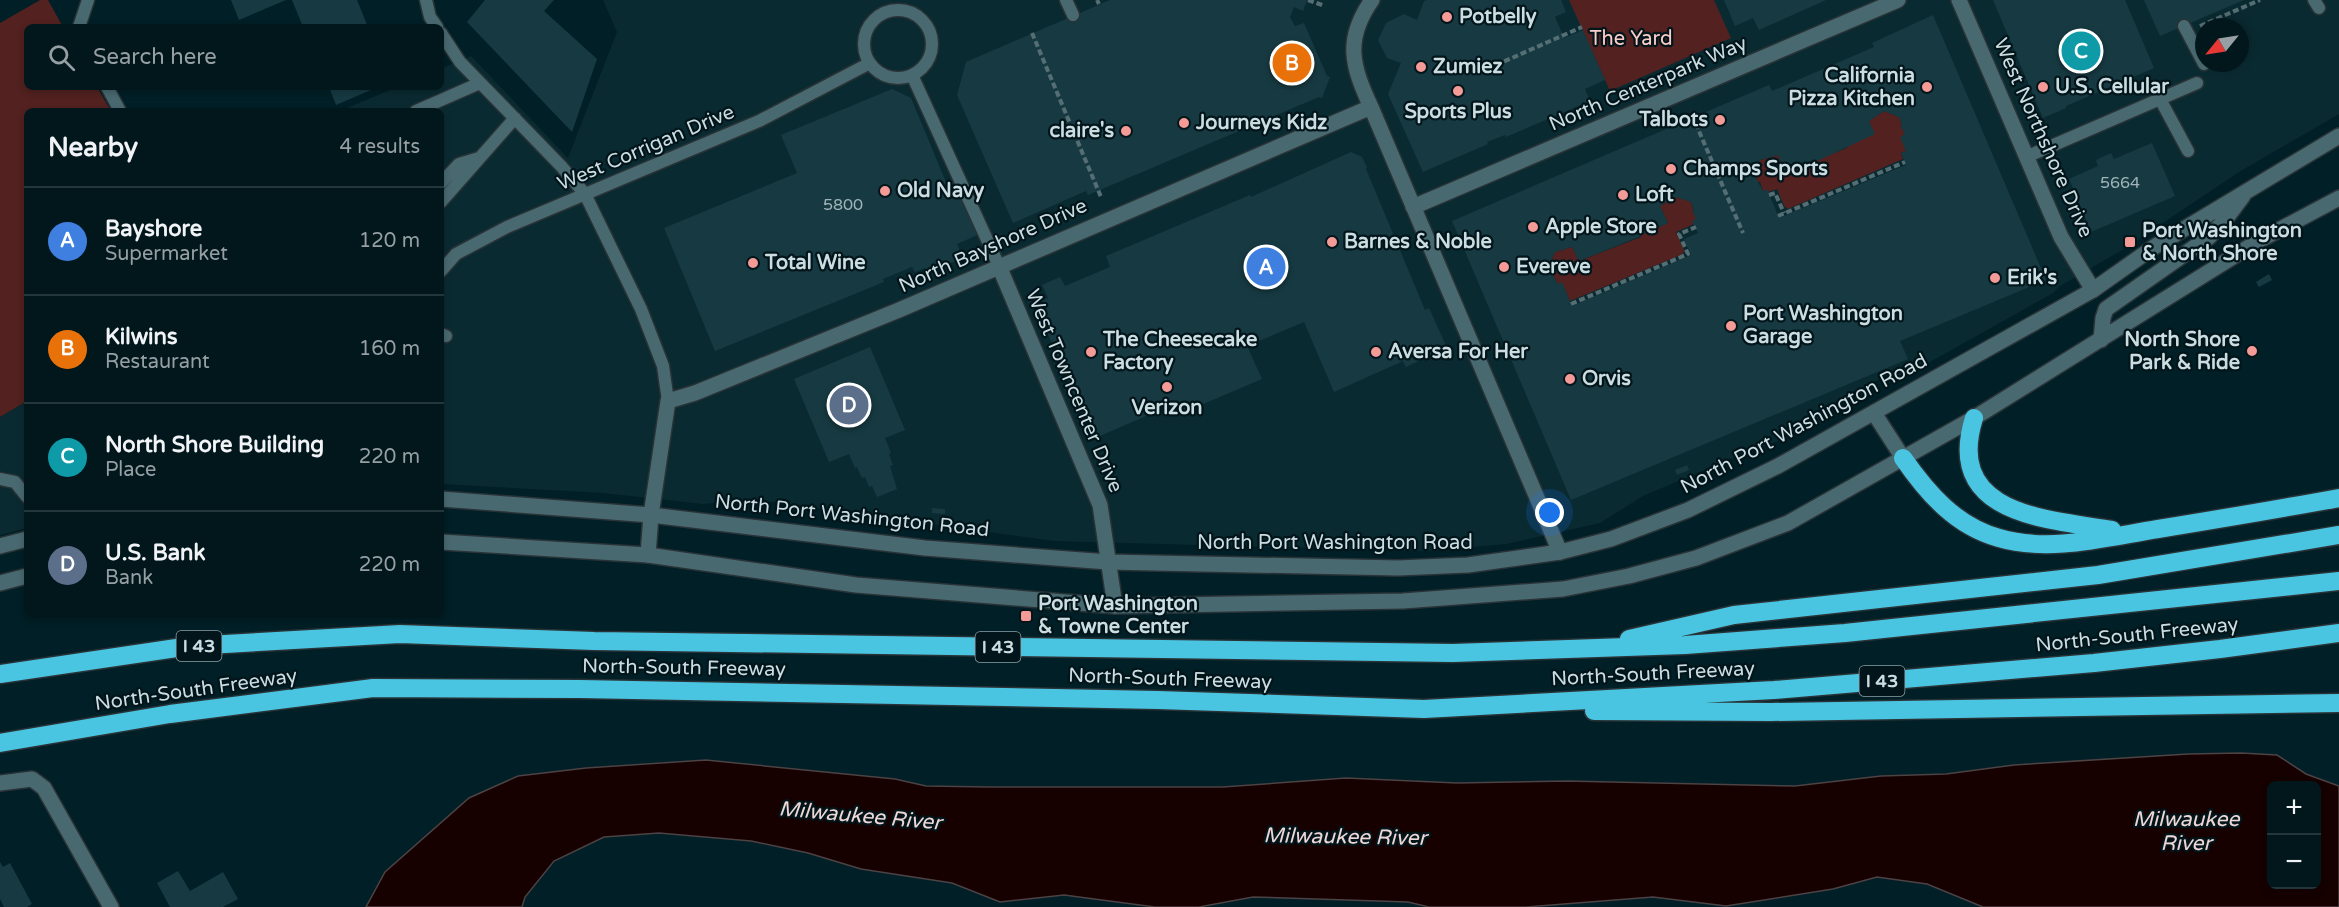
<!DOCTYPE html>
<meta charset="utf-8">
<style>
:root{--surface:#01171c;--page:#0f2429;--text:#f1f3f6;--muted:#969fa3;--line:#23363b;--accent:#0b8043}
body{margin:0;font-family:"Varela Round",sans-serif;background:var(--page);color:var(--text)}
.controls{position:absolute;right:18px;bottom:18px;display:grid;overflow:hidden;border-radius:9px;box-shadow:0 3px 9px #0003}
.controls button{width:54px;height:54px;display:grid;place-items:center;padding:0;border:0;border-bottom:2px solid var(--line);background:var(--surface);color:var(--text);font:30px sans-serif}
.compass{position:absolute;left:2195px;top:18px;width:54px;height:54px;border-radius:50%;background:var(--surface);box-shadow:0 3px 9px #0003;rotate:240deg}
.you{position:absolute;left:1550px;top:513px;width:21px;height:21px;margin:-15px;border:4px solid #fff;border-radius:50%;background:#1a73e8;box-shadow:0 0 0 9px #1a73e833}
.badge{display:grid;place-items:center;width:39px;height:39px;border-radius:50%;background:var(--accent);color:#fff;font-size:20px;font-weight:700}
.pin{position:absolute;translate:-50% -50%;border:3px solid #fff;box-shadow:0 2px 6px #0006}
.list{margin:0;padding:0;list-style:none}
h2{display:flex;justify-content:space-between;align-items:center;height:78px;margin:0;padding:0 24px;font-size:26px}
h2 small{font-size:20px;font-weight:400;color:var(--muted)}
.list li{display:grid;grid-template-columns:39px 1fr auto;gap:18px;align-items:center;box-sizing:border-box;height:108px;padding:0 24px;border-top:2px solid var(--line)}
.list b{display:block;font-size:22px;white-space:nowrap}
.list p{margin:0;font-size:20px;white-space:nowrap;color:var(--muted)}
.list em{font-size:20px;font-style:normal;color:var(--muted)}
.icon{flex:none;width:33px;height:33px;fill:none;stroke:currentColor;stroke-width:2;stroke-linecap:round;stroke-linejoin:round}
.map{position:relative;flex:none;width:2339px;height:907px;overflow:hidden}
.search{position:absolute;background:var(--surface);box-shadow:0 3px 9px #0003;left:24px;top:24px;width:420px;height:66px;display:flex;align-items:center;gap:15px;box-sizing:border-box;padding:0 21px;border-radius:9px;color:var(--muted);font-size:22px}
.panel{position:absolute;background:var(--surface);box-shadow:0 3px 9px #0003;left:24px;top:108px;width:420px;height:510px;border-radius:9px}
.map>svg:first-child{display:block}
.built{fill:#0a2a31;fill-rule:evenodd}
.green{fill:#522120}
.water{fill:#160000;stroke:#4d4244;stroke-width:1.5;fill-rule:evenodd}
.building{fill:#173a42;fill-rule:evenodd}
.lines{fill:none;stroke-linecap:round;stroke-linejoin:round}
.lane-casing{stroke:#293337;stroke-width:15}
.street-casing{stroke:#293337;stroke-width:18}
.secondary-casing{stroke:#293337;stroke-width:18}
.highway-casing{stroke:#293337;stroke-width:21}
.path{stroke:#556e74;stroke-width:4;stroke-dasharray:6 3;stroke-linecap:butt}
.lane{stroke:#496971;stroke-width:12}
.street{stroke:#496971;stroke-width:15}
.secondary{stroke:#496971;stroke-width:15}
.highway{stroke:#4ac5e1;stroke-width:18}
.poi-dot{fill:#f59b97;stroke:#01151b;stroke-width:2}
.labels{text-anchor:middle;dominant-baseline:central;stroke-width:4.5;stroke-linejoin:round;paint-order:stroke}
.number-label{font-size:16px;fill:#9fb4b9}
.shield{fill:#01151b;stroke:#8fa1a6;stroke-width:1.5}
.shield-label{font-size:18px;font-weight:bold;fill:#ccdde1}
.poi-label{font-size:20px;font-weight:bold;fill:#ccdde1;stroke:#01151b;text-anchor:start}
.park-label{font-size:20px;fill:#fcccc8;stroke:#01151b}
.street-label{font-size:20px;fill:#ccdde1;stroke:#01151b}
.water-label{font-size:21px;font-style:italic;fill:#efd7d5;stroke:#01151b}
</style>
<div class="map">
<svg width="2339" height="907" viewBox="0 0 2339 907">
<rect width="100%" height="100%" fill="#011f26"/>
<path class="built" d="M603,0H2339V114L2239,172L2124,249L2060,286L2053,293L1905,376L1898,378L1889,374L1835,403L1830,417L1823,422L1801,432L1728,460L1643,496L1600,523L1506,544L1424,551L1054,541L752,499L703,504L603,493L441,484V111H340L397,87H441V69L471,56L568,158L617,32ZM2204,27H2240V63H2204Z
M27,401V528L0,535V417Z"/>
<path class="green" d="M40,0H48L63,27H27V87H97L111,111H27V401L0,417V23Z
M1569,0H1714L1731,38L1610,91Z
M1884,111L1899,117L1902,125L1901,126L1905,134L1906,151L1901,153L1903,159L1788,209L1784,206L1777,189L1768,192L1767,190L1763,191L1760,182H1758L1754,175L1760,160L1778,155L1785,172L1847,148V146L1874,134L1869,121Z
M1676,197L1691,202L1696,219L1694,224L1676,232L1684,250L1683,254L1570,301L1562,283L1558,284L1548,267L1555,252L1572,247L1579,261L1641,237L1640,235L1668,223L1660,206Z"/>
<path class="water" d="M2241,753L2277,755L2306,774L2339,786V907H1983L1927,884L1877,877L1833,889L1726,906L1653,897L1526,907H1429L1408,902L1253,897L1199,907H1155L1064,895L1000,902L952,883L861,869L808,853L751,841L659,833L604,837L554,861L525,897L522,907H366L385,872L469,798L518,776L586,768L706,760L895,779L926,786L989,787H1223L1346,778L1457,783L1567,781L1795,786L1881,776L1946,774L2014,765L2188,754ZM2272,786H2316V884H2272Z"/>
<path class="building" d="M231,0H286L239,20Z
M292,0H357L368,27H303Z
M485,0H554L544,11L597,59L572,132L467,22Z
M1110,0H1307L1303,11L1294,7L1290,17L1295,26L1304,23L1327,76L1330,77L1322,98L1319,97L1088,195L1086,191L1013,223L957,95L966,62Z
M1427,0H1561L1566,12L1555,17L1564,38L1583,30L1605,80L1585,89L1590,101L1506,137L1505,135L1487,142L1488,144L1423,172L1388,94L1401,63L1387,58L1378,40L1386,23L1404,14L1417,20L1424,1Z
M1724,0H1826L1759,30L1753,18L1735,26Z
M1993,0H2125L2154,68L2066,106V108L2043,118Z
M2144,0H2244L2160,36Z
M1933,15L2046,280L1900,341L1908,359L1571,500L1452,221L1769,85L1772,91L1874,47L1872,43ZM1884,111L1899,117L1902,125H1900L1905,134L1900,137L1906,151L1901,153L1906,165L1779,218L1767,189L1763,191L1754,175L1760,160L1778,155L1785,172L1813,163L1875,134L1869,121ZM1676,197L1691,202L1694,210H1692L1696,219L1692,221L1698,233L1684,239L1691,255L1572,306L1562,282L1558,284L1548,267L1555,252L1572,247L1579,261L1641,236L1640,235L1668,223L1660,206Z
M329,87H378L336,105Z
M892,89L911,98L946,182L956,177L980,234L957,244L963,258L928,273L925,268L915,272L912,267L883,279L884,282L715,351L664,228L797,173L781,135Z
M2152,143L2175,196L2091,232L2079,203L2076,204L2070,190L2073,188L2069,179L2098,166L2096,160L2111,153L2114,159Z
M1351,152L1362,157L1367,167L1366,169L1425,310L1429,308L1447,348L1406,367L1403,361L1334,392L1304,322L1247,346L1262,379L1175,416L1169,402L1145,412L1146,416L1093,439L1035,304L1048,298L1042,285L1060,277L1065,286L1110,267L1106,256L1250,195L1251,197Z
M2269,274L2272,280L2259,287L2256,282Z
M870,347L905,430L885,438L891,453L889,454L893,465L890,466L897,489L877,497L872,486L869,487L865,477L862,478L857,467L855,468L849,454L829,462L794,379Z
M1687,465L1689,470L1677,475L1675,470Z
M932,508L945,509V514L932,513Z
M0,862L3,867L10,863L32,904L27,907H4L0,899Z
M178,871L190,891L223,872L238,899L223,907H170L157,883Z"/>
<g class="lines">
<defs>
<path id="lane" d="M426,0L430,17L437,27
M1066,0L1073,15
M2314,0L2319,8
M864 44a34 34 0 1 1 68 0a34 34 0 1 1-68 0Z
M2184,26L2204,64
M79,27L88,0
M441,33L460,62L561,166L585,194L641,309L663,366L668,401
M912,75L999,266
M107,87L120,111
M2160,99L2188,151
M416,111L480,83
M2026,157L2197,83
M441,183L459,164L479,158
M441,202L515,118
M441,271L456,254L507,227L759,121L870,63
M441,334L446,336
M0,479L15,482L27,497"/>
<path id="street" d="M1959,0L2061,237L2093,290
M1371,107L1560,552
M1413,207L1898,0
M999,266L1100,505L1115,606
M648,555L651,515L668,401L695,393L899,310L1371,107C1352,66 1344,40 1372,0
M0,783L32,779L44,788L111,907"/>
<path id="secondary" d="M2101,340L2103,318L2106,309L2209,237L2225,220L2243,196
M1874,413L1903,458
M441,499L651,515L925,548L1108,562L1398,568L1468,565L1560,552L1611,539L1688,510L1778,466L2093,290L2154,247L2339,136
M441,542L648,555L856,585L1115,606L1403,601L1563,589L1629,576L1696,558L1788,523L1974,418L2260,240L2339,198
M0,546L27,539
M0,583L27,576"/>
<path id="highway" d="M1974,418C1944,515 2046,519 2112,530
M1903,458C1928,494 1956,526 1999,538C2050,553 2107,537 2158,529C2219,519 2279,509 2339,498
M1629,639L1734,615L2098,575L2339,535
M0,674L190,646L400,634L594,641L1453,653L1685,645L1845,633L2339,581
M1594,711L1771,712L2339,703
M0,743L170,714L373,688L580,689L1158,700L1424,709L1774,690L2094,663L2220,649L2339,633"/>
</defs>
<use href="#lane" class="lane-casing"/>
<use href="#street" class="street-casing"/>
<use href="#secondary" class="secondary-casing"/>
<use href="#highway" class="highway-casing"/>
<path class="path" d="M1097,0L1099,4
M1308,0L1325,6
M2200,26L2260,0
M1032,33L1101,197
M1496,65L1582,27
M1692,115L1743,233
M1769,195L1775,193L1784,213
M1778,216L1905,162
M1571,304L1688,254L1679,234L1696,227"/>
<use href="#lane" class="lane"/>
<use href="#street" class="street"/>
<use href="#secondary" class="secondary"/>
<use href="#highway" class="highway"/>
</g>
<g class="poi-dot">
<circle cx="1447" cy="17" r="6"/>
<circle cx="1421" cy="67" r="6"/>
<circle cx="1927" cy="87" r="6"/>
<circle cx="2043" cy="87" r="6"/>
<circle cx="1458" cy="91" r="6"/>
<circle cx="1720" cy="120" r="6"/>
<circle cx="1184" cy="123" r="6"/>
<circle cx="1126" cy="131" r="6"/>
<circle cx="1671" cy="169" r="6"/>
<circle cx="885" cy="191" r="6"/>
<circle cx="1623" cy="195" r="6"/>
<circle cx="1533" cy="227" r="6"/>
<circle cx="1332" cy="242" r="6"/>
<rect x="2124" y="236" width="12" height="12" rx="3"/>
<circle cx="753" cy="263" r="6"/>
<circle cx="1504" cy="267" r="6"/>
<circle cx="1995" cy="278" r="6"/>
<circle cx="1731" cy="326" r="6"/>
<circle cx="2252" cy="351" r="6"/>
<circle cx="1091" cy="352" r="6"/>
<circle cx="1376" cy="352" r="6"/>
<circle cx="1570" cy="379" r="6"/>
<circle cx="1167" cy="387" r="6"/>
<rect x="1020" y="610" width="12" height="12" rx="3"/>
</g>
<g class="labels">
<g class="number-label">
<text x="2120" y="183">5664</text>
<text x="843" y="205">5800</text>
</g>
<g class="shield">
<rect x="176.5" y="631" width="45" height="30" rx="4.5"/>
<rect x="975.5" y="632" width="45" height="30" rx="4.5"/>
<rect x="1859.5" y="666" width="45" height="30" rx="4.5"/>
</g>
<g class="shield-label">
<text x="199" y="646">I 43</text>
<text x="998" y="647">I 43</text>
<text x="1882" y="681">I 43</text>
</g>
<g class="poi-label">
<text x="1459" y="17">Potbelly</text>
<text x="1433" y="67">Zumiez</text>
<text x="1915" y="76" text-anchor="end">California<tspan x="1915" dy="23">Pizza Kitchen</tspan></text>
<text x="2055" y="87">U.S. Cellular</text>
<text x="1458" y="112" text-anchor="middle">Sports Plus</text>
<text x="1708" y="120" text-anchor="end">Talbots</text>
<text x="1196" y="123">Journeys Kidz</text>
<text x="1114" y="131" text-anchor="end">claire's</text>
<text x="1683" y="169">Champs Sports</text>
<text x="897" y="191">Old Navy</text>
<text x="1635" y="195">Loft</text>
<text x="1545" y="227">Apple Store</text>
<text x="2142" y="231">Port Washington<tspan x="2142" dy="23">&amp; North Shore</tspan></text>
<text x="1344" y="242">Barnes &amp; Noble</text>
<text x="765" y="263">Total Wine</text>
<text x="1516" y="267">Evereve</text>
<text x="2007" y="278">Erik's</text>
<text x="1743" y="314">Port Washington<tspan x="1743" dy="23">Garage</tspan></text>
<text x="1103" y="340">The Cheesecake<tspan x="1103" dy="23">Factory</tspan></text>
<text x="2240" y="340" text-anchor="end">North Shore<tspan x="2240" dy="23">Park &amp; Ride</tspan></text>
<text x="1388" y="352">Aversa For Her</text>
<text x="1582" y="379">Orvis</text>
<text x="1167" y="408" text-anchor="middle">Verizon</text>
<text x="1038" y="604">Port Washington<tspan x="1038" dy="23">&amp; Towne Center</tspan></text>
</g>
<g class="park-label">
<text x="1631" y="39">The Yard</text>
</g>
<g class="street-label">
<text transform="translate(1648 84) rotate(-23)">North Centerpark Way</text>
<text transform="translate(2043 138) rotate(66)">West Northshore Drive</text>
<text transform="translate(646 148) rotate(-23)">West Corrigan Drive</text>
<text transform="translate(993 246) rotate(-24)">North Bayshore Drive</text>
<text transform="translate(1074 391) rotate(67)">West Towncenter Drive</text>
<text transform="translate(1804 424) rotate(-28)">North Port Washington Road</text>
<text transform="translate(852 516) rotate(6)">North Port Washington Road</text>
<text x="1335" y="543">North Port Washington Road</text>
<text transform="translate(2137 635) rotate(-6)">North-South Freeway</text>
<text transform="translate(684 668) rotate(1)">North-South Freeway</text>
<text transform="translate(1653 674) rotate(-3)">North-South Freeway</text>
<text transform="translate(1170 679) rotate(2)">North-South Freeway</text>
<text transform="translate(196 690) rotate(-8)">North-South Freeway</text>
</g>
<g class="water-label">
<text transform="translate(860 816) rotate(5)">Milwaukee River</text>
<text x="2186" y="819">Milwaukee<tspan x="2186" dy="24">River</tspan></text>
<text transform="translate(1345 837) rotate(1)">Milwaukee River</text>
</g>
</g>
</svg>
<div class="controls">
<button>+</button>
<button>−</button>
</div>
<svg class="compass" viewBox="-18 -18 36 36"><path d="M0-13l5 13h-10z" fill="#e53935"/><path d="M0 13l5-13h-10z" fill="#969fa3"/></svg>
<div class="you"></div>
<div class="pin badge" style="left:1266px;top:267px;background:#3f7fe0">A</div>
<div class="pin badge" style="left:1292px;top:63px;background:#e8710a">B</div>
<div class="pin badge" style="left:2081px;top:51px;background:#0f9aa8">C</div>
<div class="pin badge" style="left:849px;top:405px;background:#5c6f8a">D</div>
<div class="search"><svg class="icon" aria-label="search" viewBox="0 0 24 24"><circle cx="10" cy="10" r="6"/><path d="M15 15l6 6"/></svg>Search here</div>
<section class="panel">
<h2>Nearby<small>4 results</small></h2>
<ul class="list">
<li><span class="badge" style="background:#3f7fe0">A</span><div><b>Bayshore</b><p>Supermarket</p></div><em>120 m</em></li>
<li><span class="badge" style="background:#e8710a">B</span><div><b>Kilwins</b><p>Restaurant</p></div><em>160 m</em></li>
<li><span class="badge" style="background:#0f9aa8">C</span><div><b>North Shore Building</b><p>Place</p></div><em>220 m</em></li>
<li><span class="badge" style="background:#5c6f8a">D</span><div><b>U.S. Bank</b><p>Bank</p></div><em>220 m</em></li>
</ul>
</section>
</div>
